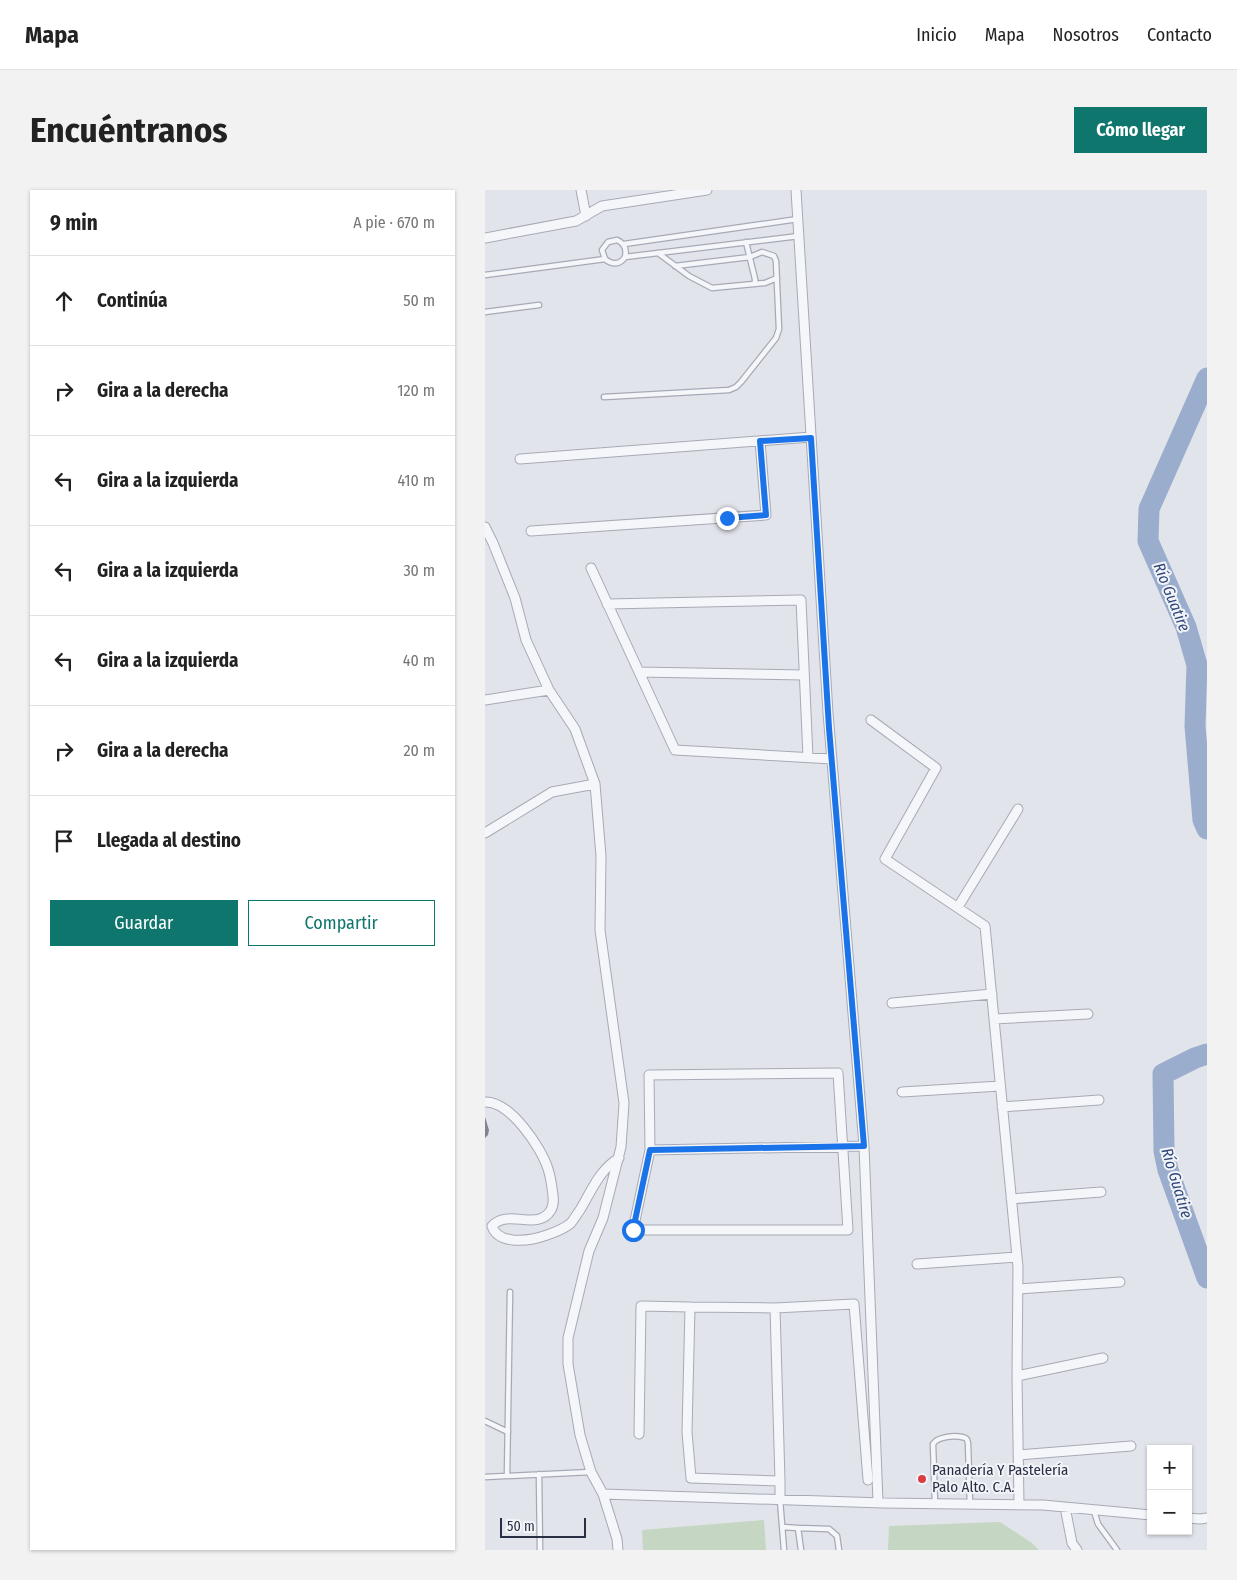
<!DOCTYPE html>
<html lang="es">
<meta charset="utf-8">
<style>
:root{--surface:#fff;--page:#f2f2f2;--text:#222;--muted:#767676;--line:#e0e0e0;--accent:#0f766e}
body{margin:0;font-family:"Fira Sans Condensed",sans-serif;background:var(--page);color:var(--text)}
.controls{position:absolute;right:15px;bottom:15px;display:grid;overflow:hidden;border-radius:0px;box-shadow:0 1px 4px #0004}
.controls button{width:45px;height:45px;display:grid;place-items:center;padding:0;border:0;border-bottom:1px solid var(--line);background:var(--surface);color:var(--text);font:25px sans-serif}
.scale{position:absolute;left:15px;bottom:12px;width:86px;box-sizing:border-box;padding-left:5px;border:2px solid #292f45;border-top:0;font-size:14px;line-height:18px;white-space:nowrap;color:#292f45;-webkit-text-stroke:4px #f2f4f8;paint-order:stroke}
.stop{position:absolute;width:15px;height:15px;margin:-11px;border:4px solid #1a73e8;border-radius:50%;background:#fff}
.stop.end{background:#1a73e8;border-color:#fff;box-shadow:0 1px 5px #0008}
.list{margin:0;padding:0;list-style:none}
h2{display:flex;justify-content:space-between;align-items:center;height:65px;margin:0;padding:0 20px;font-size:21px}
h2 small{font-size:16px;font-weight:400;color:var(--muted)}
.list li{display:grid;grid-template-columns:32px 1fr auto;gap:15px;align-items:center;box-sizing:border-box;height:90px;padding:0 20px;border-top:1px solid var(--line)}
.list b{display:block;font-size:19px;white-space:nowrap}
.list em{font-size:16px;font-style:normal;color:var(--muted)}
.actions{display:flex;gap:10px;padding:15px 20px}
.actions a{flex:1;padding:11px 0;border:1px solid var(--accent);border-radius:0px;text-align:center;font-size:18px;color:var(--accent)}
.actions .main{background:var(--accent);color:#fff}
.icon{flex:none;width:28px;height:28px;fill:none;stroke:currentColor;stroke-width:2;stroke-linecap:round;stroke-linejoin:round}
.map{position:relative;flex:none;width:722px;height:1360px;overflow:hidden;border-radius:0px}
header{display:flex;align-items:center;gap:30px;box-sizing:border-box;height:70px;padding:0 25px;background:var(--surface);border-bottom:1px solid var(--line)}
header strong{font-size:24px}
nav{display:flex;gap:28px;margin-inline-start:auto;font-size:18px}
.intro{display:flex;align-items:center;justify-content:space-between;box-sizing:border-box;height:120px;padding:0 30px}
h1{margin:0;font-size:35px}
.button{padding:12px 22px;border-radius:0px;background:var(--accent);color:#fff;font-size:18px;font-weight:700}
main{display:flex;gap:30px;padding:0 30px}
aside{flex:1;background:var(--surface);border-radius:0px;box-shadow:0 1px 4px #0004}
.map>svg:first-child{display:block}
.pitch{fill:#c5d6c2}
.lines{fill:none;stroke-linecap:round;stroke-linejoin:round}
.river{stroke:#9badcd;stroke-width:21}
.lane-casing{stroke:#a7aab6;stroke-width:7}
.street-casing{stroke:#a7aab6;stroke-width:11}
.lane{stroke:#f5f6f9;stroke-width:4.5}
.street{stroke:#f5f6f9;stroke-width:9}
.shaded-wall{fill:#82848d}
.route{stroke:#1a73e8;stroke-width:6}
.poi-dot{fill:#d83f43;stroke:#f2f4f8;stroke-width:2}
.labels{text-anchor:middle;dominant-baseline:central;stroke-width:4;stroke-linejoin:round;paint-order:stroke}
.poi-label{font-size:15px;fill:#292f45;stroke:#f2f4f8;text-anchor:start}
.water-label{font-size:16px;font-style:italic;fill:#2f487c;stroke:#f2f4f8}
</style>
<header>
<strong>Mapa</strong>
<nav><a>Inicio</a><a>Mapa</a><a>Nosotros</a><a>Contacto</a></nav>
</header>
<div class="intro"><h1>Encuéntranos</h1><a class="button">Cómo llegar</a></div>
<main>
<aside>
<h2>9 min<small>A pie · 670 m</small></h2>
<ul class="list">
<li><svg class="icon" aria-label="ahead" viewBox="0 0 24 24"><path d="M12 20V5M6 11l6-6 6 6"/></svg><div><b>Continúa</b></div><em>50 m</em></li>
<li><svg class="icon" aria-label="right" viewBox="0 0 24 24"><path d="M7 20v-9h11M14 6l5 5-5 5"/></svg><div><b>Gira a la derecha</b></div><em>120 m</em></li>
<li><svg class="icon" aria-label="left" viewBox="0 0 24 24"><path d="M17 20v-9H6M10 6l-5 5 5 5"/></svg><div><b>Gira a la izquierda</b></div><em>410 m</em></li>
<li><svg class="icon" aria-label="left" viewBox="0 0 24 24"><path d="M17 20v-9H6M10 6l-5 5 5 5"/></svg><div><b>Gira a la izquierda</b></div><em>30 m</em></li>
<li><svg class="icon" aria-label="left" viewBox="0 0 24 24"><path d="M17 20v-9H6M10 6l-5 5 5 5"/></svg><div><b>Gira a la izquierda</b></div><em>40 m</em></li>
<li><svg class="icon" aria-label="right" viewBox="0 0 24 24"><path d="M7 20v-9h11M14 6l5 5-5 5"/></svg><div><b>Gira a la derecha</b></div><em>20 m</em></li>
<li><svg class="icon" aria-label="arrive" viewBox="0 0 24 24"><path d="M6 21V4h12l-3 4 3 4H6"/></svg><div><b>Llegada al destino</b></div></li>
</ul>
<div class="actions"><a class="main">Guardar</a><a>Compartir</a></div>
</aside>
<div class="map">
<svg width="722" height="1360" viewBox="0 0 722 1360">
<rect width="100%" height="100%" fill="#e2e4eb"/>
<path class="pitch" d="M279,1330L281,1360H158L157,1340Z
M515,1332L547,1353L554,1360H403L404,1336Z"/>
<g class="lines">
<path class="river" d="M722,188L664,319L663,351L701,437L712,475L710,536L718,630L722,639
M722,864L710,868L678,884L679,961L683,980L722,1088"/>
<defs>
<path id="lane" d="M261,52L270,89V94
M139,54L313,29
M173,63L204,86L227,98L280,93L292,88
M140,67L314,46
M0,85L120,69C127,75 135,75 140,67C142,59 139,53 132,50L123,52L117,60L120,69
M0,122L54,115
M119,207L244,200L251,197L256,192L291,148L294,139L291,71L289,66L277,62L265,67L190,76
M0,1231L23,1242
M54,1284L55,1360
M22,1286L25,1102
M0,1287L106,1282
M295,1310L299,1360
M450,1314L448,1254C452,1247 469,1245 477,1247C482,1248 482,1249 483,1253L485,1314
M609,1321L613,1334L632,1360
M297,1337L313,1338
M316,1360L313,1338L344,1339L352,1346L354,1360"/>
<path id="street" d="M96,0L101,26
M311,0L343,523L379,956L393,1312
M0,48L91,31L117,16L222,0
M35,269L326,247
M0,337L8,353L30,408L41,450L64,500L90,539L110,594L116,666L115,740L139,913L136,957L118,1028L104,1061L83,1148V1174L95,1245L106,1282L118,1304L132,1349L133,1360
M46,341L281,325L275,251
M106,378L190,560L347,569
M122,414L316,410L323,567
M154,482L319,485
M0,510L64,500
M386,530L451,578L400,669L500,736L533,1077L532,1186L534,1315
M0,643L67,602L110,594
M473,717L533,619
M407,813L507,804
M509,829L603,824
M353,883L363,1040H148L165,960L164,885Z
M417,902L515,896
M0,912C25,911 56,957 63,979C65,985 66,991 67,998C68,1005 70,1013 66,1020C53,1042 23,1018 7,1036C10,1046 19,1049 28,1050C40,1051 51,1049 62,1045C71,1042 79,1039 86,1033C89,1029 92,1024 95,1020C106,1002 114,980 134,968
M517,917L614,910
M165,960L379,956
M526,1009L616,1002
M432,1074L532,1067
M533,1099L635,1092
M205,1117L290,1118
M532,1186L618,1168
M154,1244L156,1116L205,1117L202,1242L206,1288L295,1291L290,1118L369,1114L383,1290
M533,1265L646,1256
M295,1291V1310
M118,1304L398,1313L558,1315L666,1325
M580,1317L587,1353L592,1360
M703,1328L715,1329L722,1328"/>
</defs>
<use href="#lane" class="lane-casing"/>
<use href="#street" class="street-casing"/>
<use href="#lane" class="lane"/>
<use href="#street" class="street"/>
</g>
<path class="shaded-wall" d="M0,927L4,940L3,945L0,948Z"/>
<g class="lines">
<path class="route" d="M148,1040L165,960L379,956L344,538L326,248L275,251L281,325L242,328"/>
</g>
<circle class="poi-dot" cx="437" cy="1289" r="5"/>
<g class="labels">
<g class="poi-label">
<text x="447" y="1280">Panadería Y Pastelería<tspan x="447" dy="17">Palo Alto. C.A.</tspan></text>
</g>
<g class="water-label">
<text transform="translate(687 407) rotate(68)">Río Guatire</text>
<text transform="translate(692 993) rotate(73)">Río Guatire</text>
</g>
</g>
</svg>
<div class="controls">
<button>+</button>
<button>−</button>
</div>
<div class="scale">50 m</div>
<div class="stop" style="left:148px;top:1040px"></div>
<div class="stop end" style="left:242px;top:328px"></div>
</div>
</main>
